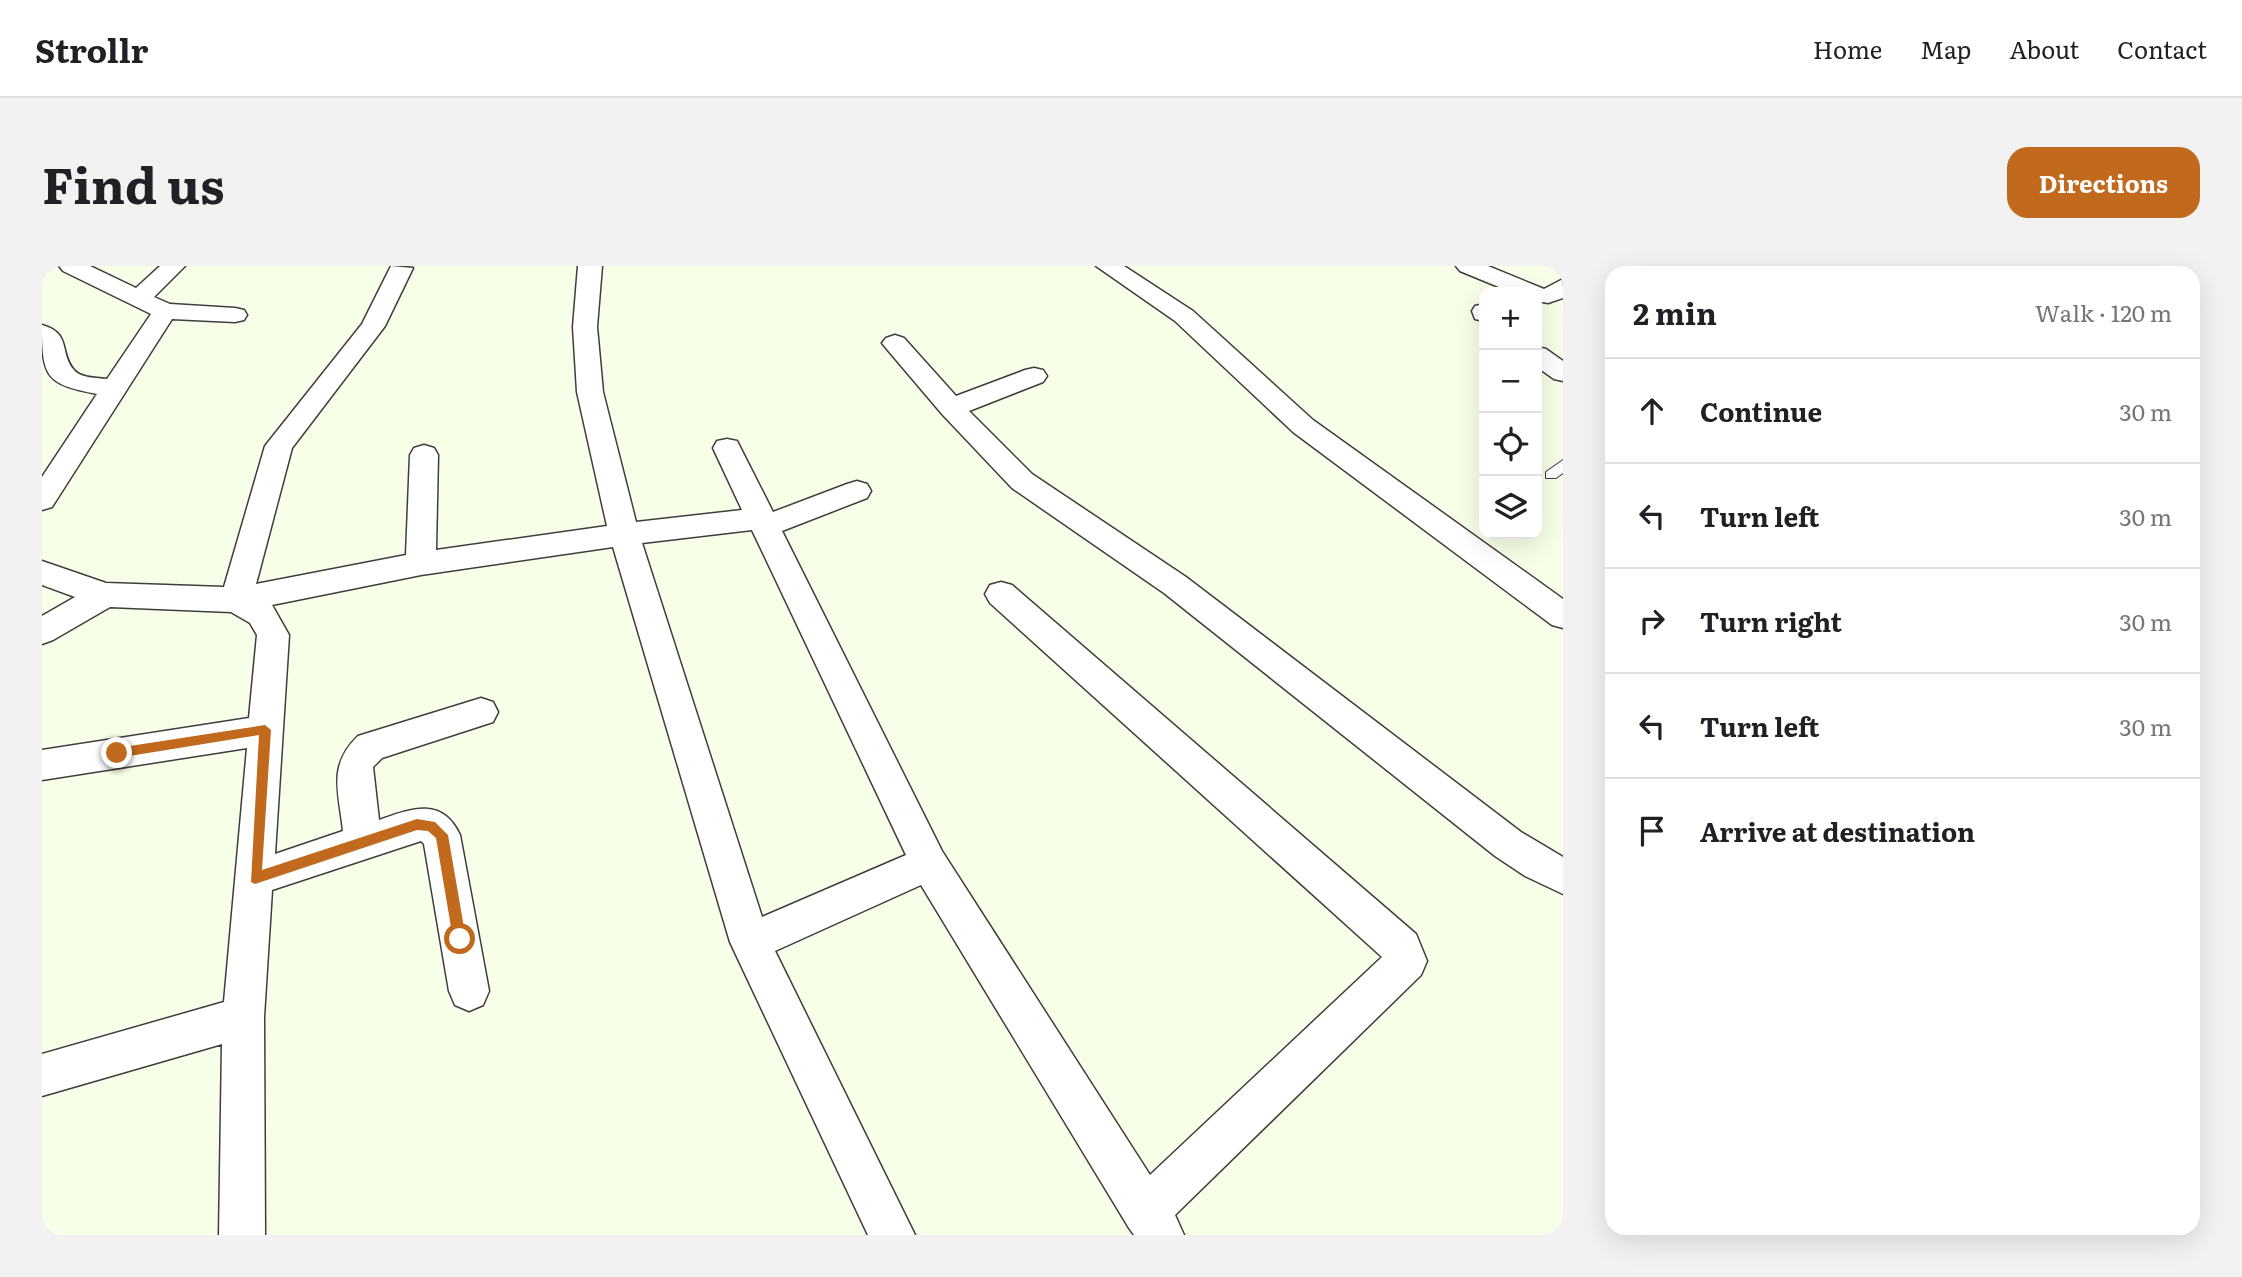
<!DOCTYPE html>
<meta charset="utf-8">
<style>
:root{--surface:#fff;--page:#f2f2f2;--text:#202124;--muted:#757577;--line:#e0e0e0;--accent:#c1691c}
body{margin:0;font-family:Literata,serif;background:var(--page);color:var(--text)}
.controls{position:absolute;right:21px;top:21px;display:grid;overflow:hidden;border-radius:14px;box-shadow:0 7px 28px #0002}
.controls button{width:63px;height:63px;display:grid;place-items:center;padding:0;border:0;border-bottom:2px solid var(--line);background:var(--surface);color:var(--text);font:35px sans-serif}
.stop{position:absolute;width:21px;height:21px;margin:-16px;border:5px solid #c1691c;border-radius:50%;background:#fff}
.stop.end{background:#c1691c;border-color:#fff;box-shadow:0 2px 7px #0008}
.list{margin:0;padding:0;list-style:none}
h2{display:flex;justify-content:space-between;align-items:center;height:91px;margin:0;padding:0 28px;font-size:30px}
h2 small{font-size:23px;font-weight:400;color:var(--muted)}
.list li{display:grid;grid-template-columns:46px 1fr auto;gap:21px;align-items:center;box-sizing:border-box;height:105px;padding:0 28px;border-top:2px solid var(--line)}
.list b{display:block;font-size:26px;white-space:nowrap}
.list em{font-size:23px;font-style:normal;color:var(--muted)}
.icon{flex:none;width:38px;height:38px;fill:none;stroke:currentColor;stroke-width:2;stroke-linecap:round;stroke-linejoin:round}
.map{position:relative;flex:none;width:1521px;height:969px;overflow:hidden;border-radius:21px}
header{display:flex;align-items:center;gap:42px;box-sizing:border-box;height:98px;padding:0 35px;background:var(--surface);border-bottom:2px solid var(--line)}
header strong{font-size:33px}
nav{display:flex;gap:38px;margin-inline-start:auto;font-size:24px}
.intro{display:flex;align-items:center;justify-content:space-between;box-sizing:border-box;height:168px;padding:0 42px}
h1{margin:0;font-size:49px}
.button{padding:18px 32px;border-radius:21px;background:var(--accent);color:#fff;font-size:24px;font-weight:700}
main{display:flex;gap:42px;padding:0 42px}
aside{flex:1;background:var(--surface);border-radius:21px;box-shadow:0 7px 28px #0002}
.map>svg:first-child{display:block}
.lines{fill:none;stroke-linecap:round;stroke-linejoin:round}
.lane-casing{stroke:#3e3e3e;stroke-width:2}
.street-casing{stroke:#3e3e3e;stroke-width:3}
.lane{fill:#fff;fill-rule:evenodd}
.street{fill:#fff;fill-rule:evenodd}
.route{fill:#c1691c}
</style>
<header>
<strong>Strollr</strong>
<nav><a>Home</a><a>Map</a><a>About</a><a>Contact</a></nav>
</header>
<div class="intro"><h1>Find us</h1><a class="button">Directions</a></div>
<main>
<div class="map">
<svg width="1521" height="969" viewBox="0 0 1521 969">
<rect width="100%" height="100%" fill="#f8ffe8"/>
<g class="lines">
<defs>
<path id="lane" d="M1521,194V207L1514,212H1504V206Z"/>
<path id="street" d="M17,0H48L94,22L118,0H143L112,31L128,38L193,42L202,44L205,49L202,54L193,56L130,53L10,241L0,244V211L55,128C4,118 0,112 0,59C30,67 17,88 32,104C38,112 56,112 65,113L109,48L21,5Z
M349,0L371,2L343,60L250,182L214,318L364,289L368,189L372,182L382,179L392,182L396,189L394,284L565,260L535,126L531,61L536,0H560L555,61L561,126L594,256L700,244L671,182L675,175L685,173L695,175L731,246L805,218L815,215L825,218L829,225L825,232L740,265L900,585L1108,909L1340,691L948,337L943,328L948,319L959,316L970,319L1374,668L1385,695L1379,709L1133,949L1142,969H1092L1087,962L879,619L733,685L873,969H826L688,676L571,281L379,309L230,339L247,369L233,588L301,565C297,526 285,500 316,470L439,432L451,436L456,446L451,456L340,492L331,501L337,554C368,543 400,530 418,569L447,725L441,739L427,745L413,739L407,725L382,578L379,575L230,624L222,751L223,969H177L180,778L0,830V788L182,736L205,482L0,514V484L207,452L215,369L208,357L189,346L68,341L11,374L0,378V350L33,331L0,319V295L64,317L182,321L223,180L320,58ZM710,264L864,589L720,651L600,277Z
M1054,0H1082L1151,45L1271,154L1521,333V362L1510,359L1251,166L1133,55Z
M1414,0H1446L1502,23L1521,13V32L1506,37L1495,35V26H1469L1418,5Z
M1442,38V55L1433,53L1430,45L1433,40Z
M853,69L862,72L914,130L983,104L992,102L1001,104L1005,110L1001,116L927,145L990,208L1144,311L1479,566L1521,591V628L1483,610L1453,590L1122,327L970,222L900,148L844,82L840,77L844,72Z
M1495,81L1504,83L1521,95V115L1512,113L1495,101Z"/>
</defs>
<use href="#lane" class="lane-casing"/>
<use href="#street" class="street-casing"/>
<use href="#lane" class="lane"/>
<use href="#street" class="street"/>
</g>
<path class="route" d="M223,459L229,464L220,604L375,553L393,556L406,569L424,673L422,677H413L411,673L394,572L386,565L375,564L213,618L209,616L217,469L75,492L69,487L75,482Z"/>
</svg>
<div class="controls">
<button>+</button>
<button>−</button>
<button><svg class="icon" aria-label="locate" viewBox="0 0 24 24"><circle cx="12" cy="12" r="6"/><path d="M12 2v4M12 18v4M2 12h4M18 12h4"/></svg></button>
<button><svg class="icon" aria-label="layers" viewBox="0 0 24 24"><path d="M12 4l9 5-9 5-9-5zM3 14l9 5 9-5"/></svg></button>
</div>
<div class="stop" style="left:418px;top:673px"></div>
<div class="stop end" style="left:75px;top:487px"></div>
</div>
<aside>
<h2>2 min<small>Walk · 120 m</small></h2>
<ul class="list">
<li><svg class="icon" aria-label="ahead" viewBox="0 0 24 24"><path d="M12 20V5M6 11l6-6 6 6"/></svg><div><b>Continue</b></div><em>30 m</em></li>
<li><svg class="icon" aria-label="left" viewBox="0 0 24 24"><path d="M17 20v-9H6M10 6l-5 5 5 5"/></svg><div><b>Turn left</b></div><em>30 m</em></li>
<li><svg class="icon" aria-label="right" viewBox="0 0 24 24"><path d="M7 20v-9h11M14 6l5 5-5 5"/></svg><div><b>Turn right</b></div><em>30 m</em></li>
<li><svg class="icon" aria-label="left" viewBox="0 0 24 24"><path d="M17 20v-9H6M10 6l-5 5 5 5"/></svg><div><b>Turn left</b></div><em>30 m</em></li>
<li><svg class="icon" aria-label="arrive" viewBox="0 0 24 24"><path d="M6 21V4h12l-3 4 3 4H6"/></svg><div><b>Arrive at destination</b></div></li>
</ul>
</aside>
</main>
